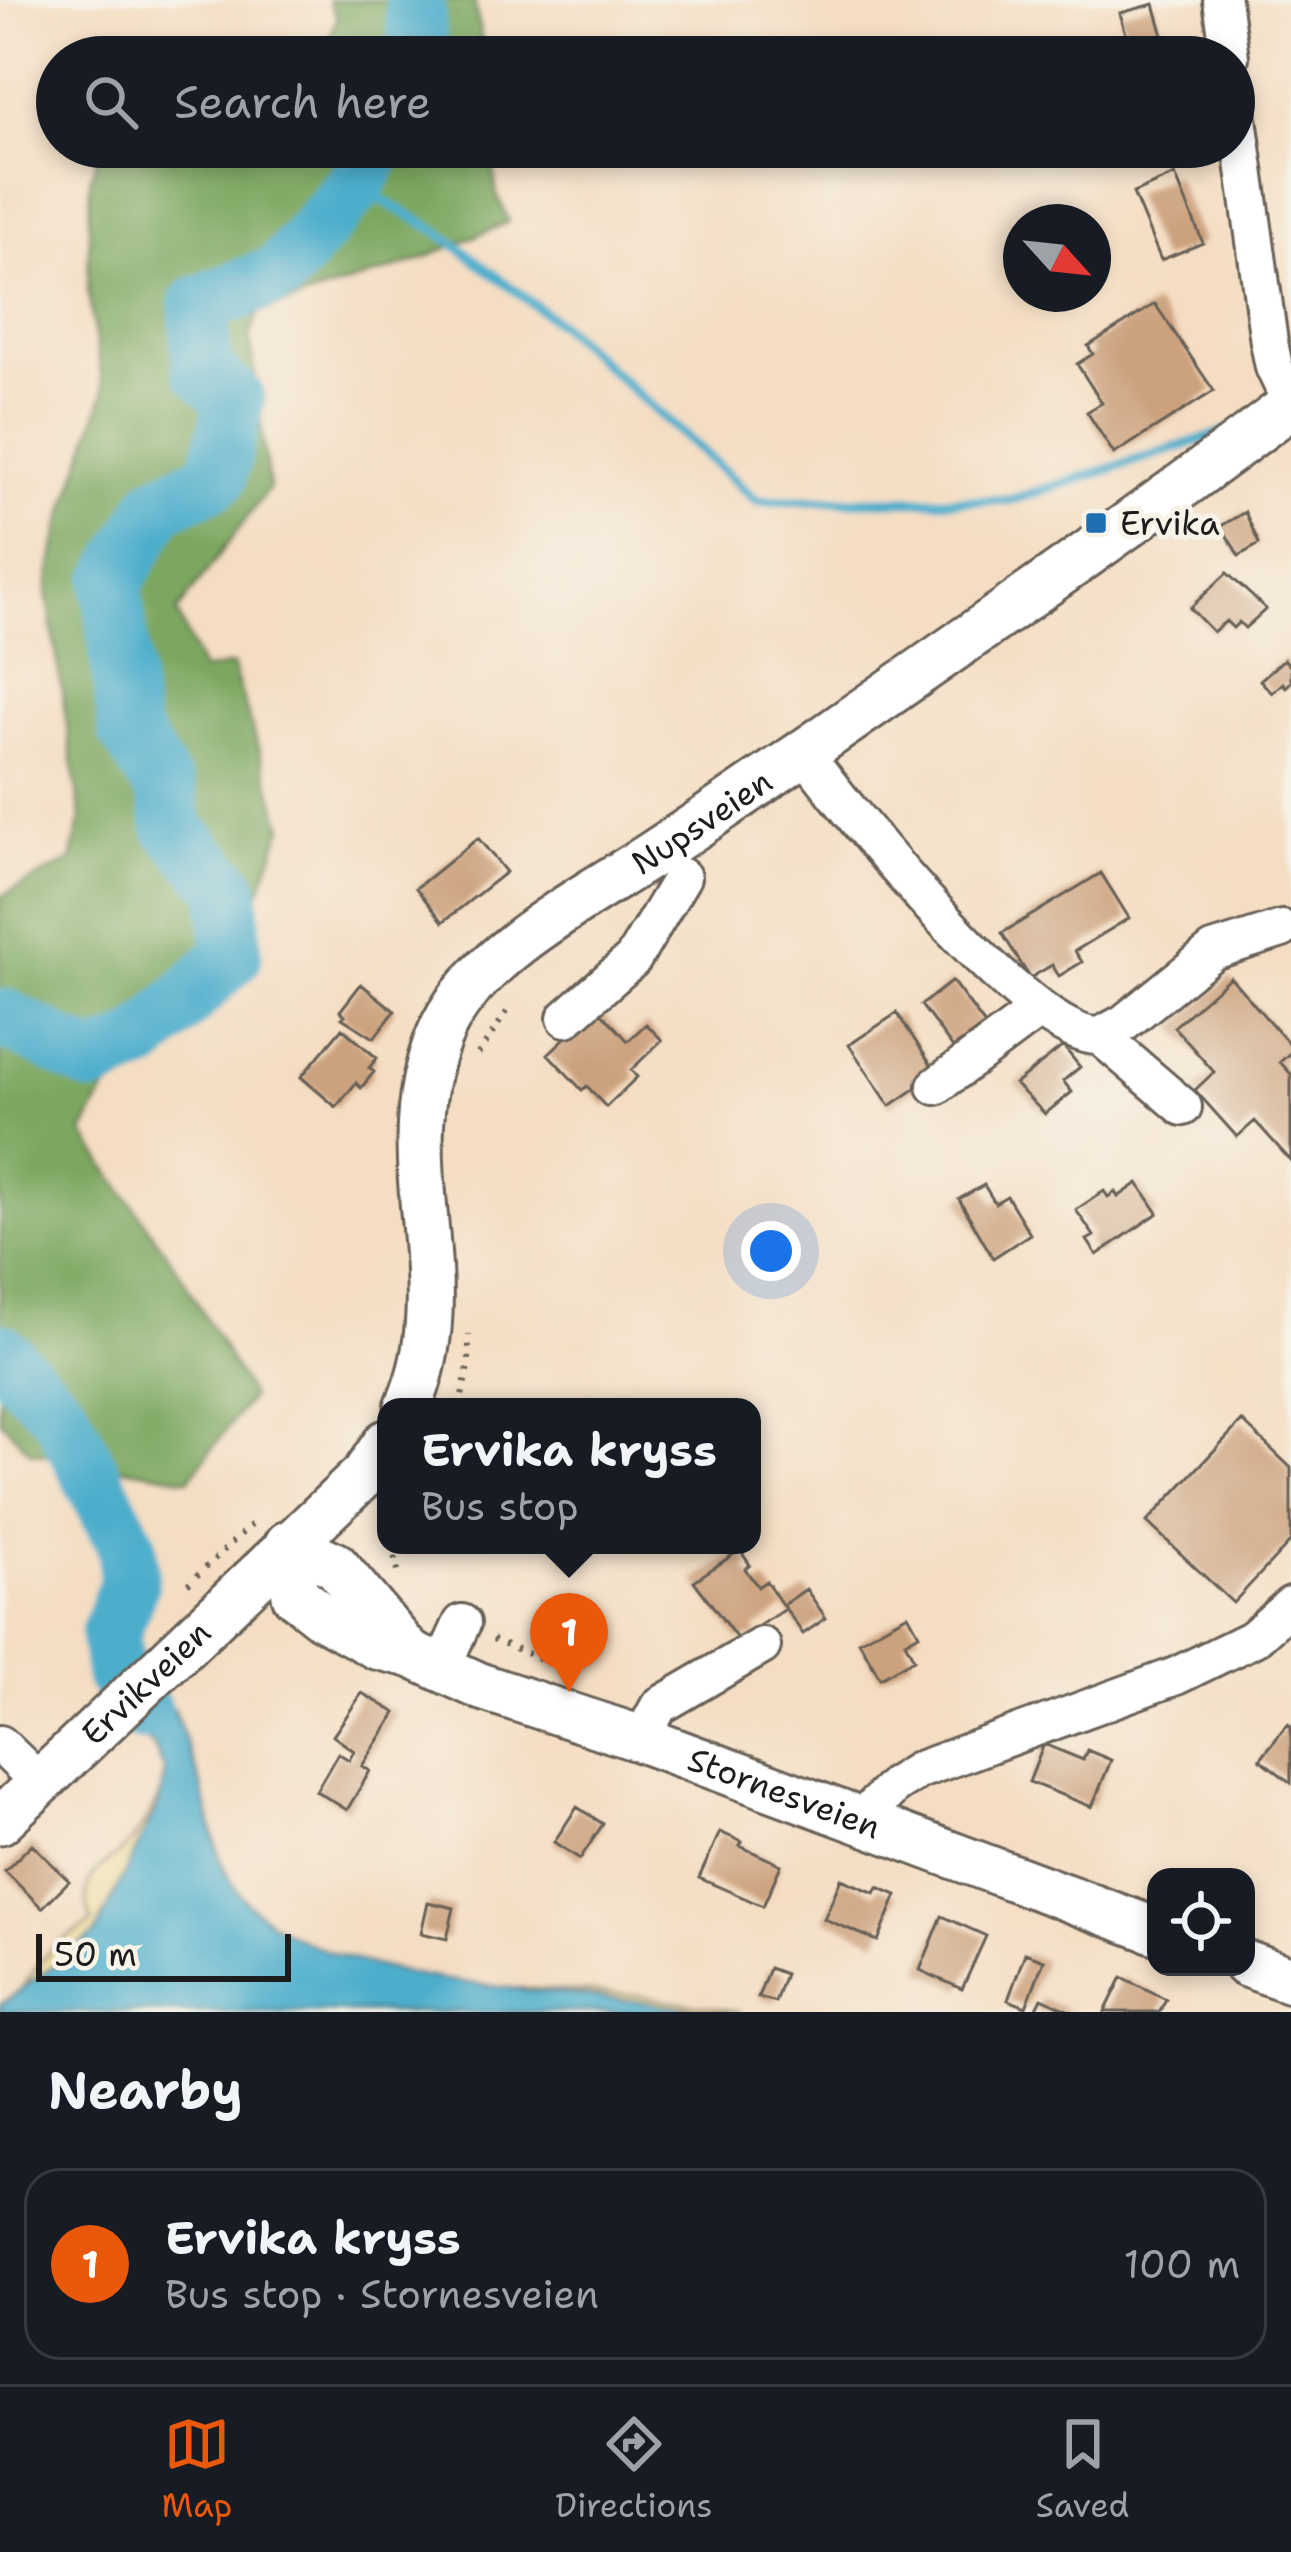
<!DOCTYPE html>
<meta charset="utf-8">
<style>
:root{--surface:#171b24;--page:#242831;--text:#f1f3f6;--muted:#9ea1a6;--line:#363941;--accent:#ea580c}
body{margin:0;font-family:"Shantell Sans",sans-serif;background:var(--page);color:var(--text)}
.controls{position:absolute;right:36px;bottom:36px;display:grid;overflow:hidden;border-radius:24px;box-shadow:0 6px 18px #0003}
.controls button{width:108px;height:108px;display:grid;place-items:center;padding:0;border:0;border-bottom:3px solid var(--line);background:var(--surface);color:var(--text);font:60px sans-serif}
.compass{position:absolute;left:1003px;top:204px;width:108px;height:108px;border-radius:50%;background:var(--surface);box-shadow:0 6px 18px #0003;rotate:117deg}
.scale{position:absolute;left:36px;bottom:30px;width:255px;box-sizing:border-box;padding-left:12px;border:6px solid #1c1c1c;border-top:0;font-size:33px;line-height:42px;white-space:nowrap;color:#1c1c1c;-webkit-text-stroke:9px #f7f3e8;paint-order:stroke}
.you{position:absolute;left:771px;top:1251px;width:42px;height:42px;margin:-30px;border:9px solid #fff;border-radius:50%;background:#1a73e8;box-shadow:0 0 0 18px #1a73e833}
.badge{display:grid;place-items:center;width:78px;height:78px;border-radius:50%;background:var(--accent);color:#fff;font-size:39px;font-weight:700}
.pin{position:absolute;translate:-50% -99px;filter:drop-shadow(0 3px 6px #0008)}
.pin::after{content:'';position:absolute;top:63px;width:42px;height:36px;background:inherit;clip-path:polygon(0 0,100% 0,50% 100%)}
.popup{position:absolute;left:377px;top:1398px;width:384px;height:156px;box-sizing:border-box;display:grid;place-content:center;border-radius:24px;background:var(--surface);filter:drop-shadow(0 3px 9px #0005);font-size:39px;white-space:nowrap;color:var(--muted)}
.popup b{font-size:45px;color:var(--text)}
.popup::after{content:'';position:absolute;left:50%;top:100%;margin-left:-24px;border:24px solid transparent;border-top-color:var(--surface)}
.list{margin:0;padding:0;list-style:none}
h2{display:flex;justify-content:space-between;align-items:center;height:156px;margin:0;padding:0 48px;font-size:51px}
h2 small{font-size:39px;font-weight:400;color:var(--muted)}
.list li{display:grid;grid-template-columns:78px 1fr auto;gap:36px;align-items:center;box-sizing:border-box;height:192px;margin:0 24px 24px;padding:0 24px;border:3px solid var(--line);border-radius:36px}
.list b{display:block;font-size:45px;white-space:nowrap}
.list p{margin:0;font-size:39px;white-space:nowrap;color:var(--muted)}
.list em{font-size:39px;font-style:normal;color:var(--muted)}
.icon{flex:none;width:66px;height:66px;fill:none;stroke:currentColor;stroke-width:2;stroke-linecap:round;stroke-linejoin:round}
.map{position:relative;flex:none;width:1291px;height:2012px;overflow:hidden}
.search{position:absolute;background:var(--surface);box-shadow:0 6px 18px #0003;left:36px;right:36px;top:36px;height:132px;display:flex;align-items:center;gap:30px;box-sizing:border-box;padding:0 42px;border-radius:66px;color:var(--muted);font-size:45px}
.sheet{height:372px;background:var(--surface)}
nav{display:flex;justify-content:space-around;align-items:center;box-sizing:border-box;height:168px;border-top:3px solid var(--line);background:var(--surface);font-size:33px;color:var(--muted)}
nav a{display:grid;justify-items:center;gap:6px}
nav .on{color:var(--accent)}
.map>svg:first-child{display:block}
.forest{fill:#7da760;stroke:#4c623e;stroke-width:3}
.sand{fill:#eeda9e;stroke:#857b5d;stroke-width:3}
.water{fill:#4daecc;stroke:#346574;stroke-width:3}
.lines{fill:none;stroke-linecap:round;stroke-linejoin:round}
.stream{stroke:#4daecc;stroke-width:10}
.river{stroke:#4daecc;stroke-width:60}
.building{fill:#cca17d}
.minor-casing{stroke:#686056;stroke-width:42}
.major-casing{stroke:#686056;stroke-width:51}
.path{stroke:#686056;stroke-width:6;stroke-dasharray:3 9;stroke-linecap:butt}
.minor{stroke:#fff;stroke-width:36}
.major{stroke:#fff;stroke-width:45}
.poi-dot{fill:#1f6fb2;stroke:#f7f3e8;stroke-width:4.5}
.labels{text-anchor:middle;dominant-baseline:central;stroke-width:10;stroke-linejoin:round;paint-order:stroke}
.poi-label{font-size:33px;fill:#1c1c1c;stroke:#f7f3e8;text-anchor:start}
.street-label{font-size:33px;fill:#1c1c1c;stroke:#f7f3e8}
</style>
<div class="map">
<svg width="1291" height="2012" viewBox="0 0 1291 2012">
<rect width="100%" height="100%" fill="#f7f3e8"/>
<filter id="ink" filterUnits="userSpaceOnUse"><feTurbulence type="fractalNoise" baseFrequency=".00833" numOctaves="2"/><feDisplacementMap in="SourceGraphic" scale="24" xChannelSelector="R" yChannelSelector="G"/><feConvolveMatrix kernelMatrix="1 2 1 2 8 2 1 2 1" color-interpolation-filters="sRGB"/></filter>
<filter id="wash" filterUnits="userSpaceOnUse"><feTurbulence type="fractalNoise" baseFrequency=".004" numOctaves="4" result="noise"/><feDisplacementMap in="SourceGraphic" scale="48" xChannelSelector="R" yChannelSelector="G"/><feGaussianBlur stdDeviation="2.7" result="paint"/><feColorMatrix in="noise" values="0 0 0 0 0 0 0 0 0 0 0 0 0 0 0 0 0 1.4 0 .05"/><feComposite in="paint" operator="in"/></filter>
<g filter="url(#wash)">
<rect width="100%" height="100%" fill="#f4ddc2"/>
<path class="forest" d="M328,0H474L485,57H318L325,51L337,18Z
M101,147H492L496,192L509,222L415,262L258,313L250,338L269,488L177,612L202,671L232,665L283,827L248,923L135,1035L83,1133L180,1273L251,1397L189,1479L31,1452L0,1420V897L71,860L81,818L47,592L58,533L104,393L88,292L90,179Z"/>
<path class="sand" d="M168,1783L123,1922L0,2012C21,1994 32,1970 51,1950C62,1939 79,1933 92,1922C72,1867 112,1869 137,1835C148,1818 157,1800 168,1783Z
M518,1988L635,1995L741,2012H584L508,2004Z"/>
<path class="water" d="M155,1699L174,1709C184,1738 196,1766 204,1796C211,1818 214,1845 223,1866C280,2001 584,1983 706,2012H0V2005L95,1934L159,1803L165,1771L153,1746L132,1722Z"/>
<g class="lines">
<path class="stream" d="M355,185L436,230L559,324L757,501L1011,500L1225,432"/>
<path class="river" d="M415,0L418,57
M0,1022L6,1019L93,1063L142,1042L232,956L229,889L173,827L167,793L128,730L112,585L159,504L217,478L235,399L202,369L199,305L280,274L355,185L376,147
M0,1352L61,1415L127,1546L129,1583L110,1635L115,1673L142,1711"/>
</g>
<g id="blocks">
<path class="building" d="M1154,4L1166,46L1132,55L1120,13Z
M1175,175L1203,243L1161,260L1133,193Z
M1155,304L1214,391L1114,454L1087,412L1102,403L1077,364L1093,354L1088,346Z
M1245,512L1259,544L1239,556L1221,526Z
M1227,573L1266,609L1245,628L1239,622L1233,628L1226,621L1213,632L1190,608Z
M1284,659L1291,667V682L1286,687L1283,683L1272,693L1260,680Z
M478,838L506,872L443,922L416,888Z
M1101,873L1129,918L1075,951L1082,962L1059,976L1052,965L1030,978L1002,933Z
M1230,977L1291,1046V1052L1280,1062L1291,1074V1161L1255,1121L1237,1137L1195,1090L1214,1072L1174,1027Z
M952,981L985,1025L953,1048L921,1005Z
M361,984L395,1011L374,1038L342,1018L345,1015L340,1011Z
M597,1008L628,1041L646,1024L662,1040L631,1070L637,1077L606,1107L587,1086L582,1090L548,1054Z
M897,1013L937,1074L890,1106L849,1045Z
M342,1028L377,1058L369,1068L374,1072L361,1088L356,1083L336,1107L301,1077Z
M1063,1046L1080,1067L1063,1081L1072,1092L1045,1114L1015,1084Z
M1138,1183L1158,1213L1097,1255L1087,1240L1094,1236L1076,1210L1104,1191L1108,1197L1115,1192L1118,1197Z
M984,1185L995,1203L1007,1196L1030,1234L993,1258L959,1199Z
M1242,1421L1291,1468V1541L1233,1603L1147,1522Z
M740,1550L750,1565L745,1569L758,1587L766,1581L785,1609L754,1629L758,1635L738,1640L694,1581Z
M806,1589L826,1618L803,1634L783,1605Z
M908,1614L919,1634L905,1642L914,1659L880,1678L859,1641Z
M362,1693L396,1713L362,1766L370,1771L347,1810L316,1791L338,1753L349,1760L354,1751L333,1736Z
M1288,1724L1291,1726V1783L1260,1759Z
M1044,1744L1083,1760L1087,1750L1111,1760L1092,1807L1029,1782Z
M577,1807L603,1824L580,1859L554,1842Z
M720,1832L742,1842L740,1846L781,1865L763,1906L699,1878Z
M32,1844L69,1881L42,1908L5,1871Z
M841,1879L875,1893L878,1887L897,1895L878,1941L824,1919Z
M428,1902L454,1908L447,1939L421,1933Z
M942,1916L986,1936L962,1989L920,1970Z
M1025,1953L1044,1960L1026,2007L1008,2000Z
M769,1968L785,1974L775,2002L758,1997Z
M1122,1977L1166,1999L1159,2012H1105Z
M1042,1998L1072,2012H1035Z"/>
</g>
</g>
<g filter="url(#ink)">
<use href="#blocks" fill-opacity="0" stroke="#686056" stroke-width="3"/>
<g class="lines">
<defs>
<path id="minor" d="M1222,0L1230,57
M1234,90L1269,342L1274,367L1291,403
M804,752C847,811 1031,1041 1100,1036L1183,1107
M566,1018L633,959L682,877
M1100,1036L1124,1023L1213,951L1282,929
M936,1086L1038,1010
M441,1669L462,1623
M641,1739L659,1706L762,1646
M0,1744L40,1783
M859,1821L895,1785L919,1770L1176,1676L1254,1638L1291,1605"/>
<g id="major">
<path id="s1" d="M408,1407C465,1281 383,1154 444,1025C480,952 587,897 653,854C704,821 753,787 803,753C967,639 1132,525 1291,405"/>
<path id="s2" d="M288,1544L295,1595L323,1617L376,1646L410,1654L482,1687L641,1739L1156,1931"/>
<path d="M288,1544L335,1565L410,1654"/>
<path id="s3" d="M0,1821L365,1474L386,1443"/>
<path d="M1246,1964L1291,1980"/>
</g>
</defs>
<use href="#minor" class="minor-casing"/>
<use href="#major" class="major-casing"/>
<path class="path" d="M478,1054L511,1006
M460,1407L469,1361V1334
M392,1545L399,1576
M188,1584L253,1523
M493,1639L570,1671"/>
<use href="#minor" class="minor"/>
<use href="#major" class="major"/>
</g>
</g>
<rect class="poi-dot" x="1084" y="511" width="24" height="24" rx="6"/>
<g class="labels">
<g class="poi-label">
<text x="1120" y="523">Ervika</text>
</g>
<g class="street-label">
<text stroke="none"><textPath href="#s1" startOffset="720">Nupsveien</textPath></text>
<text stroke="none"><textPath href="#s3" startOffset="201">Ervikveien</textPath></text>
<text stroke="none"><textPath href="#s2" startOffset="582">Stornesveien</textPath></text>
</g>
</g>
</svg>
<div class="controls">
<button><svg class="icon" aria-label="locate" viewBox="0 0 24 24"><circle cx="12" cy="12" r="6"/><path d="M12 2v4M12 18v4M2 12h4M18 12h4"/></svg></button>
</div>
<svg class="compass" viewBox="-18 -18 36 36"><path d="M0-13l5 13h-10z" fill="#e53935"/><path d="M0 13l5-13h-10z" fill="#9ea1a6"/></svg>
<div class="scale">50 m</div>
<div class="you"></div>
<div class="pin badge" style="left:569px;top:1692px">1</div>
<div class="popup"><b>Ervika kryss</b>Bus stop</div>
<div class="search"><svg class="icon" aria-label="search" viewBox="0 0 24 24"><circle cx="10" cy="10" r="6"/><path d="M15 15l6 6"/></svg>Search here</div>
</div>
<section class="sheet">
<h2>Nearby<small></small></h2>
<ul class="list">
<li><span class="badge">1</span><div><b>Ervika kryss</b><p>Bus stop · Stornesveien</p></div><em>100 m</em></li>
</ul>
</section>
<nav>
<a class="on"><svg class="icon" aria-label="map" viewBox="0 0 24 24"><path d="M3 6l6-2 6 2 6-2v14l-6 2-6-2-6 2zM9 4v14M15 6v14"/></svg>Map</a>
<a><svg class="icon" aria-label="directions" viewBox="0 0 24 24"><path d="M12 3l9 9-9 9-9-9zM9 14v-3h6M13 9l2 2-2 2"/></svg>Directions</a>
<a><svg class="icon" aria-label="saved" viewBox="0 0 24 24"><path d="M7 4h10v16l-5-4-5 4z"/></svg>Saved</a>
</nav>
